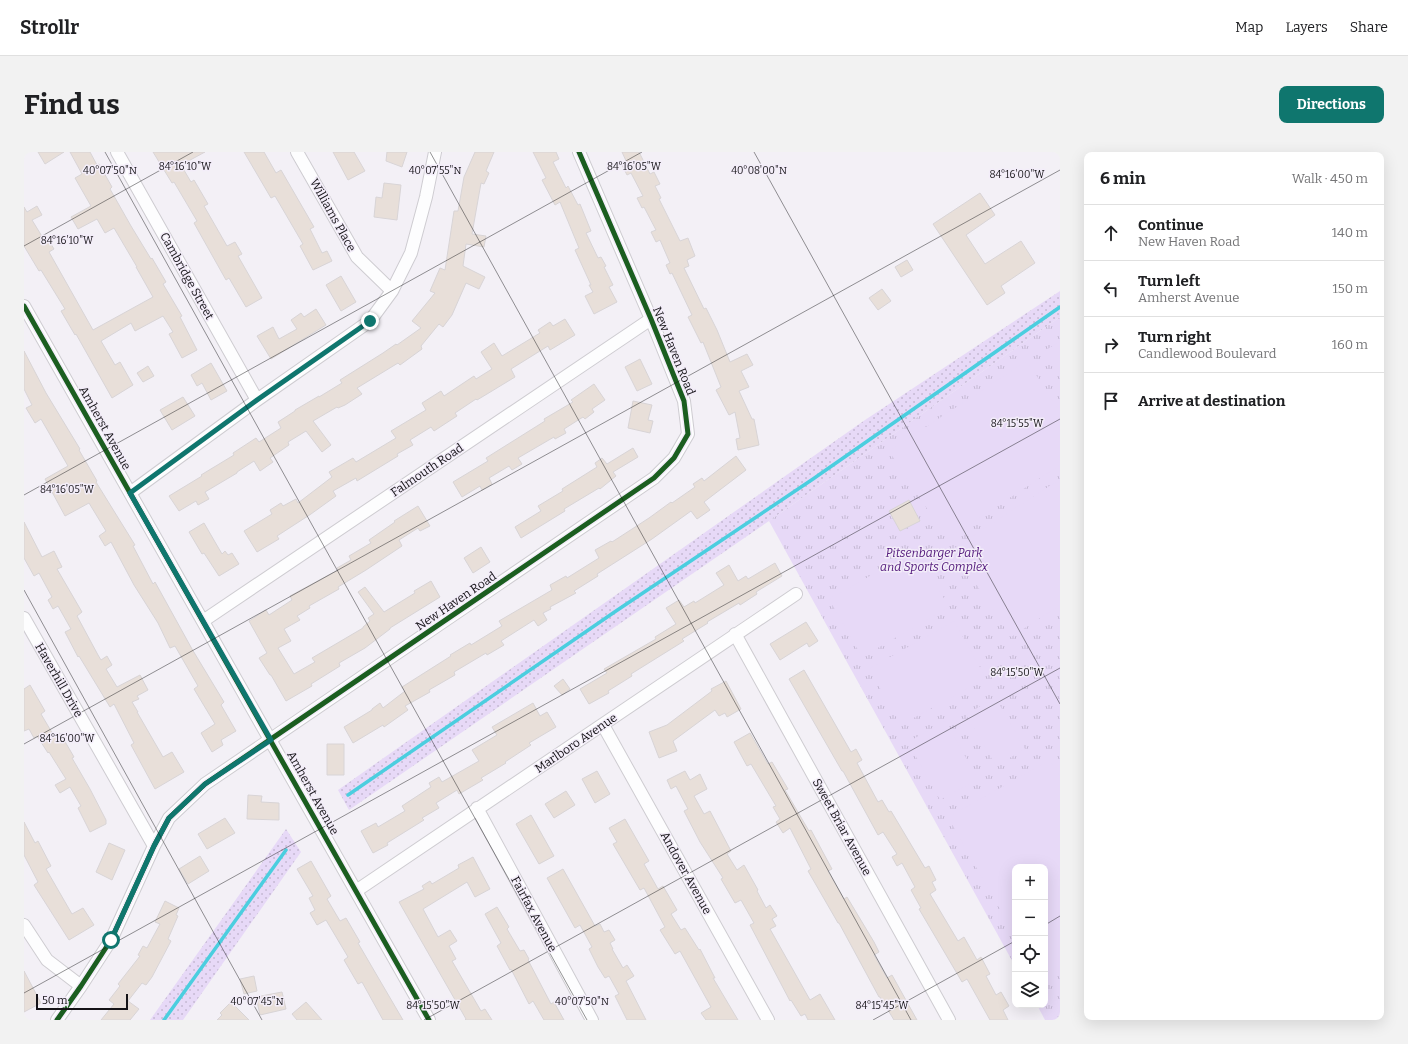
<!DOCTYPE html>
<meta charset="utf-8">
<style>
:root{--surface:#fff;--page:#f2f2f2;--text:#202124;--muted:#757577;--line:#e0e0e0;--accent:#0f766e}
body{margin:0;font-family:Bitter,serif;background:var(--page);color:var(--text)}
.controls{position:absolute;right:12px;bottom:12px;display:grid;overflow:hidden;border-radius:8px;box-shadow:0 4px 16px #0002}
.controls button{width:36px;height:36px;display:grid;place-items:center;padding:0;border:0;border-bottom:1px solid var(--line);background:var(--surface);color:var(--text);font:20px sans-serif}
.scale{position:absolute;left:12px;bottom:10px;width:92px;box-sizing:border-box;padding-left:4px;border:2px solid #151317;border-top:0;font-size:11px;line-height:14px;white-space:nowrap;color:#151317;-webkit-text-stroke:3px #f3edf9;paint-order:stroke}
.stop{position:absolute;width:12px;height:12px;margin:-9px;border:3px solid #0f766e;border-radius:50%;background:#fff}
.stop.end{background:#0f766e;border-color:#fff;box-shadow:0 1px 4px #0008}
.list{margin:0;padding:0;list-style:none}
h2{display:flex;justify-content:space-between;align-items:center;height:52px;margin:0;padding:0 16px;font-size:17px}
h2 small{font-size:13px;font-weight:400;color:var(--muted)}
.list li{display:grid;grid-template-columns:26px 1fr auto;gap:12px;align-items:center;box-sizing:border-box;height:56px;padding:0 16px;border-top:1px solid var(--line)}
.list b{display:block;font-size:15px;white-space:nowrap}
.list p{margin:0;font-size:13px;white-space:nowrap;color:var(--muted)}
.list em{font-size:13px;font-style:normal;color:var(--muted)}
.icon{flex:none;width:22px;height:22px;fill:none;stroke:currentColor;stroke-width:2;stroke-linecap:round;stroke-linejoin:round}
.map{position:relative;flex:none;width:1036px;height:868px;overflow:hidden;border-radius:8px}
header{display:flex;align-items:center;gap:24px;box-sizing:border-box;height:56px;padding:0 20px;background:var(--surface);border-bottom:1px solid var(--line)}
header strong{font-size:19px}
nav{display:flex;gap:22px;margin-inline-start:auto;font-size:14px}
.intro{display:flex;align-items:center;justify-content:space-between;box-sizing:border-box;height:96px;padding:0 24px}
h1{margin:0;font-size:28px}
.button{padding:10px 18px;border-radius:8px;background:var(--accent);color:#fff;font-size:14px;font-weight:700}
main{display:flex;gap:24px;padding:0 24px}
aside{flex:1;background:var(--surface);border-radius:8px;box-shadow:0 4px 16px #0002}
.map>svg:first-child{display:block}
.grass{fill:url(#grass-dots)}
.park{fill:url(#park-tufts)}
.pitch{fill:#e7d9f7}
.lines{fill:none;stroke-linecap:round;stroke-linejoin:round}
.stream{stroke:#4bcedf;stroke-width:3.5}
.building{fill:#e8dfd9;stroke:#d8d4d6}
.street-casing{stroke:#ceccd1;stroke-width:14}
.street{stroke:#fdfdfe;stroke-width:12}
.cycleway-casing{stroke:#f3edf9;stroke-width:8}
.cycleway{stroke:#1b5e20;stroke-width:5}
.route{stroke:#0f766e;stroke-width:5}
.ticks{fill:none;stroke:#151317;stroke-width:1;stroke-opacity:0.45}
.labels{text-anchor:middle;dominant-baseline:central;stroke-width:3;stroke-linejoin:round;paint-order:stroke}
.street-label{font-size:12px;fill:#151317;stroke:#f3edf9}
.park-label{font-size:12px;font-style:italic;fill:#52187b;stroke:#f3edf9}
.ticks-label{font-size:10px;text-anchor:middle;fill:#151317;stroke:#f3edf9;stroke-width:3;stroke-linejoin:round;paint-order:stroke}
</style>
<header>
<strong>Strollr</strong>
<nav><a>Map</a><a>Layers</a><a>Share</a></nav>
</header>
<div class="intro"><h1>Find us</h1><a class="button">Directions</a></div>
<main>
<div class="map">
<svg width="1036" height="868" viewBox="0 0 1036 868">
<defs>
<pattern id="grass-dots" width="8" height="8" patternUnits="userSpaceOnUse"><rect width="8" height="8" fill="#e7d9f7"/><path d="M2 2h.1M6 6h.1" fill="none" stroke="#c5b9d3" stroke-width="1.8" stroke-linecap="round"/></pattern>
<pattern id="park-tufts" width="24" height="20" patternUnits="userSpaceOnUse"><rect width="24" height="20" fill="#e7d9f7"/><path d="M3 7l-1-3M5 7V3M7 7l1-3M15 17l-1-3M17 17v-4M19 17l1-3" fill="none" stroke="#c5b9d3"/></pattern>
</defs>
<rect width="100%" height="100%" fill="#f3f0f6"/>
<path class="grass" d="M1036,139V165L745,369L325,658L314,638L841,268Z
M262,677L277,700L159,868H126Z"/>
<path class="park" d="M1036,165V868H1021L1013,853H1021V715H991V814L745,369Z"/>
<path class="pitch" d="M1036,189V226L1019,200Z
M1003,209L1036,260V313L923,387L865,299Z
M1036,327V453L987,485L929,397Z
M892,398L925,455L838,505L805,447Z
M930,469L962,526L877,573L845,517Z
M971,545L1001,597L972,614L942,563Z
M921,569L954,627L916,648L884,590Z
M1026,608L1036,625V818L1021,827V715H991V784L924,665Z"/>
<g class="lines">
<path class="stream" d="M324,643L592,459L789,327L1036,155
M140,868L262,698"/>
</g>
<path class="building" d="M14,0H40L21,12Z
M46,0H66L73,13L75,12L88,35L86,37L107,74L127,107L128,106L142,130L139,132L158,164L156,165L173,198L158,206L145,182L149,180L139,164L111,179L107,171L77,189L91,213L96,210L109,233L88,246L52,182L51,183L37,159L41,157L17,118L15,119L0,94V55L3,60L13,54L18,63L8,68L19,86L22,84L30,97L25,100L69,178L129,145L112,115H113L90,76L81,81L73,67L54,77L47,65L67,54L51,26L58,22Z
M129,0H181L157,13L167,30L170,28L184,52L180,54L203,94L211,90L218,102L214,104L238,146L222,155L205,126L202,128L170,71L173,69L150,30L148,31Z
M220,0H240L252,21L257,18L290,75L286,77L298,101L303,99L308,109L289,118L276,94L279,92L251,44L247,46Z
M309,0H330L341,19L324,28Z
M363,0H383L378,15L362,9Z
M451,0H470L462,19L465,21L460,32L457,31L448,82L462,84L460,95L442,92L439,114L461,125L455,137L442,131L428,163L419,175L415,172L397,194L398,197L376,213L374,211L333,236L338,242L321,253L314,256L313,255L289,269L307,293L298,300L282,279L264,290L265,293L246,306L249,310L236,319L230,309L213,320V321L181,340L185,347L174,353L172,349L155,359L145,344L178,324L177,323L210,303L209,301L232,286L235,290L257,276L254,270L271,259V258L295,244V245L318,231L316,228L359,201L372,192L373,193L397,176L388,169L411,141L406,139L416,116L421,118L430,59H434L440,25Z
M509,0H532L535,7L529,10L542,36L544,34L554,53L556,52L567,79L562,81L574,106L577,105L582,114L580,115L589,133L585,135L593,150L570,162L561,144L569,140L565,133H567L551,98L555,96L536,50L531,53L518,28L522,26Z
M598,0H615L626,22L630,20L636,32L631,34L637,46L635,47L656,89L664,86L671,104L663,108L665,114L660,116L680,157L682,156L693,178L706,210L723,202L729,213L717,219L725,235L715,239L728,267H730L735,293L714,298L712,287L716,286L711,260L705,263L692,238L697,235L679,190L677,191L664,165L668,163L648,121L646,122L642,113L646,111L636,88L632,90L627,80L632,78L620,55L618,56L613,46L619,44L607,21L603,23L598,13L603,11Z
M360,31L377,33L373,68L350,65L352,45L358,46Z
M956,41L971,63L942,83L961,112L997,89L1011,111L977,134L981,141L963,153L909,72Z
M883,108L889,118L877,125L871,115Z
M317,124L332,150L317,159L302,133Z
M858,137L867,149L854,158L845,146Z
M292,157L302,173L247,207L233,184L249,175L255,187L273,177L267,168L277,161L280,165Z
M541,167L551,183L526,198L524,194L487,217L491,225L468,239L453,248L452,247L431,261L433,264L410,279L407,275L386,288L389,293L373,302L374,304L333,329L332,326L309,339L312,344L287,362L253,384L255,387L233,400L220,379L248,362L246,358L257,351L259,354L272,347L274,351L308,325L305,320L329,306L332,310L372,286L367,279L402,258L398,251L417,239L420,244L450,224L452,227L468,217L457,200L470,191L478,204L516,181L514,178L526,170L529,174Z
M0,199L22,241L56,297L55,298L73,329L72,330L111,393L109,394L129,432L131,430L168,497L200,550L197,553L212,579L197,588L199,593L188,600L177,581L191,572L170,537L174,534L151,494L146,496L134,471L110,433L87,390L81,394L75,384L82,379L65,351L41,364L21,327L44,314L17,267L11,271L2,256L8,253L0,237Z
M616,207L628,232L613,239L601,215Z
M187,211L203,239L187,248L178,231L173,234L167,223Z
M124,214L130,224L119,230L113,221Z
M570,232L581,248L568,257L570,260L561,267L559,265L540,277L542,281L531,287L530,285L494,306L498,312L488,318L485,314L465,326L468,332L458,338L456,334L438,345L429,330L464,309L462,306L521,269L520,267L549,250L547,248Z
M159,245L171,264L148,278L136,258Z
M609,249L628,253L624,268L629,269L626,281L604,276Z
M609,296L614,305L589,320L592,324L576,337L575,336L540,357L541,359L497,386L491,375L517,359L514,354L539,339L538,337L573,315L571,311L578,306L583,312Z
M712,304L722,318L680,350L686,358L673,367L667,359L628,387L573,422L574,424L550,439L552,441L526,455L527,457L519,461L523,468L514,474L510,468L477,489L480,493L463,503L462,501L430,520L431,523L405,538L406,540L381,554L384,558L360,575L359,573L329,591L320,575L348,558V557L356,551L359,556L381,539L378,535L427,504L426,503L446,491L447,493L478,474L475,469L528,438L526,433L542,424L543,426L575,406L571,398L587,389L588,390L625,366L647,350L648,351L671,335L669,332L678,326L680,329Z
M885,348L896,369L876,379L865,359Z
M394,354L406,374L396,379L394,376L375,388L378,394L342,418L314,435L315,437L285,454L286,456L273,464L276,468L260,477L267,489L254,496L270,522L291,510L288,506L339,476V475L346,469L344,466L350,462L334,440L341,435L360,460L391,441L390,439L407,429L416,445L366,476V477L341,496L315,511L316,514L287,532L288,534L262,549L247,523H246L235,506L243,501L225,469L242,458L245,463L268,448L266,444L314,418L313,416L327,408L325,404L347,391L345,388L371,370L370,369Z
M0,370L18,405L30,399L38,415L33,417L58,460L53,464L74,503L77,508L83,504L88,513L82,517L93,535L116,523L124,538L113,544L115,547L108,550L114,560H113L139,605L148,600L160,620L131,637L107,593L110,591L90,552L86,555L55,504L54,505L41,480L47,477L34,454L29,457L24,448L28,445L15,421L10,424L0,406Z
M180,371L198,402L201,399L204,403L208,401L215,412L195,424L180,401L178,402L165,380Z
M457,395L466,410L449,421L440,406Z
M751,411L758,424L732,440L733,442L716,453L715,451L683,470L684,471L658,487L660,489L607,522L608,524L584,539L585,541L565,552L556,537L583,521L580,517L632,487L631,485L652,472L642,456L655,448L660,455L670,449L671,451L700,433L692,421L705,413L714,429L722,424L724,427Z
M782,470L794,489L785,495L783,491L756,508L746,492Z
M780,518L827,600L832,597L838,608L833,611L854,650L858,648L865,660L867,659L901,716L905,714L912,728L908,730L912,738L906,742L934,789L940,785L953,808L957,805L966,822L962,824L972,843L977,840L985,854L979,858L984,868H966L943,827L938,830L895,757L897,756L887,738L891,735L878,711L873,714L868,705L873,702L859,680L854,683L819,619H818L765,527Z
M539,527L546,537L538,543L530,534Z
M702,529L717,557L703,565L701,561L695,564L691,558L649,589L653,599L635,606L625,580L643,573L688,539L687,537Z
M6,533L21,559L17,562L30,584L36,581L50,605L48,606L66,637L82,668V672L66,680L54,656L57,654L46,635L36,641L31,633L42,627L25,600L24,601L13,584L10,586L5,577L0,579V537Z
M509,551L516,564L523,560L532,575L505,591L507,593L481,610L482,611L457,626L459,628L435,642L433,638L412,651L415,656L398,666L400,668L363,691L364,693L349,701L337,679L352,671L354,675L381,659L378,654L407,635L405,631L415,625L418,630L455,609L448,598L473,583L468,575Z
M726,581L744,612L748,610L764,637L761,638L785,679L787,678L808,717L804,719L820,747L823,745L850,790L855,800L850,803L863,826L868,823L893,868H870L856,845H855L815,771H814L784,719L787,717L766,676L759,681L752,670L756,667L749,655L752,654L727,612L723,614L710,590Z
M303,592H320V623H303Z
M573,619L586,642L571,651L558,627Z
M661,619L666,628L676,622L683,637L670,644L680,662L686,659L707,699L703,702L713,718L720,713L734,738L733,739L742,756L746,753L753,764L748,767L752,774L746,777L786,848L796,842L811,868H784L781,862L777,864L767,848L766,849L726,773L730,771L717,748L711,751L697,727L699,726L676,690L660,659L664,657L652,634L647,637L643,628Z
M542,639L551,653L530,666L521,652Z
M224,643L238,644L237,650L255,651V668L223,667Z
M507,663L530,704L515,712L492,672Z
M201,666L211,681L183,697L174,682Z
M601,667L625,709L620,712L634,737L639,734L653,758L647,762L657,778L661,776L675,798L676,797L691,826H689L714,868H682L677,861L687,855L656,799L651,802L636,778L641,775L620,736L616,738L589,692L593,690L585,676Z
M0,670L11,691L14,689L27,714L22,717L48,762L59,756L70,773L45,788L10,733L14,730L0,703Z
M85,691L101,698L88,728L72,720Z
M176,704L185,719L164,732L155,717Z
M449,705L466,737L451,745L443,730L399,757L414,785L426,778L433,789L425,794L432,807L428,809L457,859L461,857L468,868H441L442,867L375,750L400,737L398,734L406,729L408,732L435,716L434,713Z
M287,709L307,744L303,747L316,769L322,766L336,790L334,791L379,868H359L338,830L334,832L320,808L324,805L302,768L293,773L286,761L291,758L285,746L289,744L273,717Z
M539,717L571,774L576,772L580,780L585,778L591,788L586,791L589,797H588L599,816L603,813L610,824L602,829L622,868H603L591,844L595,842L585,824L581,826L574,815L565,797L568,795L556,773L551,776L523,726Z
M141,749L155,756L152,763L154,764L144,787L147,789L128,825L122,833L118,831L104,849L115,857L106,868H77L90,852L85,848L96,834L94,832L116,804L114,803L119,794L123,796L136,772L131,770Z
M473,755L485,775L483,777L496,799L500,798L505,807L504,808L527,852L530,850L540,868H520L509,849L505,852L487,817L486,818L473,794L477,791L461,762Z
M0,819L17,851L0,860Z
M230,824L233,839L220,842L216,827Z
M258,840L262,857L236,863L232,845Z
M207,850L225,868H193L198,863L196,861Z
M282,850L298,868H273L268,862Z"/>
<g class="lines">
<defs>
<path id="street" d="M93,0L233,248
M273,0L333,105L368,139
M0,154L405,868
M106,341L233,248L346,169L368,139L387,101L402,45L411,0
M0,466L130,694
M179,469L627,167
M711,482L925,868
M579,573L744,868
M453,656L568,868
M332,739L772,442
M0,773L23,808L57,834
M33,868L57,834L87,788L130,694L145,666L181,632L630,326L650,306L664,282L660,249L627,167L555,0"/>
</defs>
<use href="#street" class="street-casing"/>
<use href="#street" class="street"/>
<defs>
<path id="cycleway" d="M0,154L405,868
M33,868L57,834L87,788L130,694L145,666L181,632L630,326L650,306L664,282L660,249L627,167L555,0"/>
</defs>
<use href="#cycleway" class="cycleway-casing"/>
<use href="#cycleway" class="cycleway"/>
</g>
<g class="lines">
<path class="route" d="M87,788L130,694L145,666L181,632L247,588L106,341L233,248L346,169"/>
</g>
<path class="ticks" d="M81,0L563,868M406,0L887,868M730,0L1036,552M0,94L169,0M0,343L618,0M0,438L238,868M0,592L1036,18M1021,773L1036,764M0,841L1036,267M400,868L1036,516M849,868L991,789"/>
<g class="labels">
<g class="street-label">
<text transform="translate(309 63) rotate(61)">Williams Place</text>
<text transform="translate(163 124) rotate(61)">Cambridge Street</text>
<text transform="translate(650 199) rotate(68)">New Haven Road</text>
<text transform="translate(81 276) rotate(61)">Amherst Avenue</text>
<text transform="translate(403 318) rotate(-34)">Falmouth Road</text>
<text transform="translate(432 449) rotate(-34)">New Haven Road</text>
<text transform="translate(35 528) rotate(60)">Haverhill Drive</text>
<text transform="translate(552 591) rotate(-34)">Marlboro Avenue</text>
<text transform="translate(289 641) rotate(61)">Amherst Avenue</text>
<text transform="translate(818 675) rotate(61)">Sweet Briar Avenue</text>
<text transform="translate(662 721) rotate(61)">Andover Avenue</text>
<text transform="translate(510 762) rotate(62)">Fairfax Avenue</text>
</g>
<g class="park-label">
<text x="910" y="401">Pitsenbarger Park<tspan x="910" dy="14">and Sports Complex</tspan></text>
</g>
</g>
<g class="ticks-label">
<text x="161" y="18">84°16'10"W</text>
<text x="610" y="18">84°16'05"W</text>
<text x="86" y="22">40°07'50"N</text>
<text x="411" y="22">40°07'55"N</text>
<text x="735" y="22">40°08'00"N</text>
<text x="993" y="26">84°16'00"W</text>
<text x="43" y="92">84°16'10"W</text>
<text x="993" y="275">84°15'55"W</text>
<text x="43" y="341">84°16'05"W</text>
<text x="993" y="524">84°15'50"W</text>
<text x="43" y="590">84°16'00"W</text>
<text x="233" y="853">40°07'45"N</text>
<text x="558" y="853">40°07'50"N</text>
<text x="409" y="857">84°15'50"W</text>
<text x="858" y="857">84°15'45"W</text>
</g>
</svg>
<div class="controls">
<button>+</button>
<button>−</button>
<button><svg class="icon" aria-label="locate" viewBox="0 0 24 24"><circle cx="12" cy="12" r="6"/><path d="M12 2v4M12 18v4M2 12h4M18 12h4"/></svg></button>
<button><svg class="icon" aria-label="layers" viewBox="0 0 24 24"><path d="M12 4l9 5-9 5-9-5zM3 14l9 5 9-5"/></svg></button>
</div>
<div class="scale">50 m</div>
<div class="stop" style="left:87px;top:788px"></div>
<div class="stop end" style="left:346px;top:169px"></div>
</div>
<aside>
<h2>6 min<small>Walk · 450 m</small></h2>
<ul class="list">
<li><svg class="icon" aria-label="ahead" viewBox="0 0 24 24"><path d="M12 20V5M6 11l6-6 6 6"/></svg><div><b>Continue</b><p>New Haven Road</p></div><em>140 m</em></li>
<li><svg class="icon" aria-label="left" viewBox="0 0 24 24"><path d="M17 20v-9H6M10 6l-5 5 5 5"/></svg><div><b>Turn left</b><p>Amherst Avenue</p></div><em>150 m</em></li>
<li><svg class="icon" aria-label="right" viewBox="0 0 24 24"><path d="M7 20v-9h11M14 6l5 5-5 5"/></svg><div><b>Turn right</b><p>Candlewood Boulevard</p></div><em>160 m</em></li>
<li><svg class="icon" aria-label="arrive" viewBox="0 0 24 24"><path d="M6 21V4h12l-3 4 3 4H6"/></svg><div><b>Arrive at destination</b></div></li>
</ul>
</aside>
</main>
